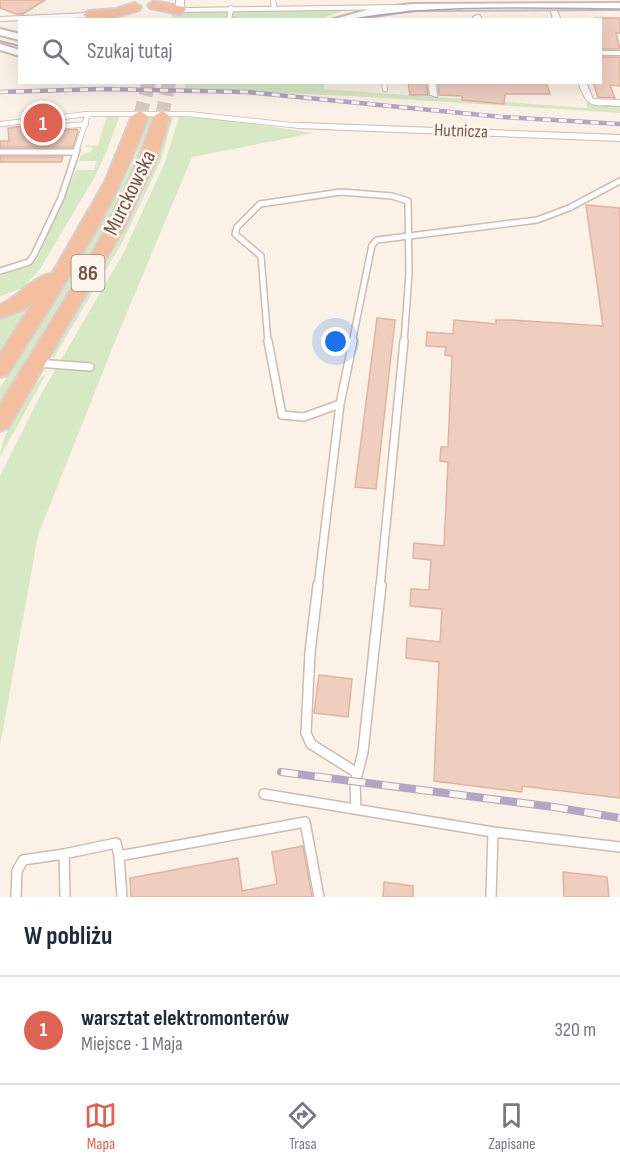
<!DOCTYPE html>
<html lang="pl">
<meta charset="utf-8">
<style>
:root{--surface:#fff;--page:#f6f6f7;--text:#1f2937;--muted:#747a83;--line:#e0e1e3;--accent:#de6352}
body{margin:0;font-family:"Sofia Sans Condensed",sans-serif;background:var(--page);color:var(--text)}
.you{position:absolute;left:336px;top:342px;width:21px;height:21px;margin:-15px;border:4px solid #fff;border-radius:50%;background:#1a73e8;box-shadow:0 0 0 9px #1a73e833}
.badge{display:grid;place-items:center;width:39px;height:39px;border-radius:50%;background:var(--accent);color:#fff;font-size:20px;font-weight:700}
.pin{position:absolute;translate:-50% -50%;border:3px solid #fff;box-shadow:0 2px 6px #0006}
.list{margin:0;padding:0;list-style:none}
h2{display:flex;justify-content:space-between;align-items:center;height:78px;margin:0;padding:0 24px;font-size:26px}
h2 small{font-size:20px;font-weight:400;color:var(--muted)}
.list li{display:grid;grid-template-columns:39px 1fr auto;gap:18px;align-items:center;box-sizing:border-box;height:108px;padding:0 24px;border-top:2px solid var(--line)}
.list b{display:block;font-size:22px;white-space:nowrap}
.list p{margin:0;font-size:20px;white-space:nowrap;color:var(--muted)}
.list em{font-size:20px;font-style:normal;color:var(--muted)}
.icon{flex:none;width:33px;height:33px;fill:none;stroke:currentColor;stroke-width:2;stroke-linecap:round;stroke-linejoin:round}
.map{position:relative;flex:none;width:620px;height:897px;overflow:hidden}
.search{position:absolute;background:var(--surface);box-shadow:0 6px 24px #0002;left:18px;right:18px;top:18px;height:66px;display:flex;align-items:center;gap:15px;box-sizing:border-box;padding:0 21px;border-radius:0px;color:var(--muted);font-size:22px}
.sheet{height:186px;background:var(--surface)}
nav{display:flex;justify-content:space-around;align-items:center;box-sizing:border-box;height:84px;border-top:2px solid var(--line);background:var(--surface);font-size:16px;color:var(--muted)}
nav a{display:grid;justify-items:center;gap:3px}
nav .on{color:var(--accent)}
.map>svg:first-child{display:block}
.green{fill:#d7e8c5}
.building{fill:#efcebf;stroke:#e1b3a0;stroke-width:1.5}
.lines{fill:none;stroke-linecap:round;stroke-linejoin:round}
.trunk-tunnel{stroke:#d9cac0;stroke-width:14;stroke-dasharray:14 7;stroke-linecap:butt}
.service-far3-casing{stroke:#cebab0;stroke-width:6}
.service-far2-casing{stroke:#cebab0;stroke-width:8}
.service-far1-casing{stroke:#cebab0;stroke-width:10}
.service-casing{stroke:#cebab0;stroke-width:12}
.minor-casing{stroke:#cebab0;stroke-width:2}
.tertiary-casing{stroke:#cebab0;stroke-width:4}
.trunk-casing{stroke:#d8d0cd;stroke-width:4}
.service-far3{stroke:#fff;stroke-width:4.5}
.service-far2{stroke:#fff;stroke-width:5}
.service-far1{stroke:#fff;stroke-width:7}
.service{stroke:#fff;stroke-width:9}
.minor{fill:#fff;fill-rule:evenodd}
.tertiary{fill:#fff;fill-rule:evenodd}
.trunk{fill:#f4bea1;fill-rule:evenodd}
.tram{stroke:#b3a5c4;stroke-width:1.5}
.rail-far1-casing{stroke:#b3a5c4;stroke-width:4.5}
.rail-casing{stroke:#b3a5c4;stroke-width:8}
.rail-far1{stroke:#fef5ec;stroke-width:3;stroke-dasharray:8;stroke-linecap:butt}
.rail{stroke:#fef5ec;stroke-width:6;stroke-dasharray:17;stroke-linecap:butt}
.labels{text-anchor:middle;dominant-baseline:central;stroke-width:5;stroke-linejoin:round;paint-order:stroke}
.far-street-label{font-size:18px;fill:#73564c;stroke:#fef5ec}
.shield{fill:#fef5ec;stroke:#9d867c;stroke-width:1.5}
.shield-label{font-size:21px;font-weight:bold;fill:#73564c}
.street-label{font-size:22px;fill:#73564c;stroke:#fef5ec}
</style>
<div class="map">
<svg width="620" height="897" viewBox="0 0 620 897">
<rect width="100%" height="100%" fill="#fbf1e6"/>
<path class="green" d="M349,9L316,20L173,19L171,12Z
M186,82L324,83V89L587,108L586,103L620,104V113L353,96L185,89Z
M107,115H120L106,153L94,178L40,269L23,288L0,296V274L37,260L76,170H94L97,161H79L81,155L91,152L93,148L83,146L98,145Z
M148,116H153C139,173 108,223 78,273C52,316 26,360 0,403V388L118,192L135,157Z
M169,117H173L161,160L123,241L53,359L52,352C95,280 151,200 169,117Z
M179,117L221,119L314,133L192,157L116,339L38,535L0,746V476L40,396L124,252L165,162Z
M33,302L0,351V317Z
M46,374L0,457C0,437 29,385 46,374Z"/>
<path class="building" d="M0,0H45L23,14H16L0,8Z
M595,18H620V33H616L620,49H600V20Z
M600,57H620V86L610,85L615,98L598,97L593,82H600Z
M408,82H426L428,95H410Z
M438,82H546L550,94H505L504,104L462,100V96L439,95Z
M27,126L23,130L27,134L77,129L78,132L73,147H0V141H9L8,128Z
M0,157H63L61,162H0Z
M586,205L620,208V798L522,786V792L434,781L439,662L406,658L407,638L440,642L442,609L410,606L411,589L429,590L431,560L413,558L414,543L444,546L448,462L440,461L441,447H448L452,356L445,355L446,347L426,346L427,332L453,334L454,320L496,324V320H511L603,326Z
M377,318L395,320L376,489L355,487Z
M319,675L352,679L348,717L314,713Z
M303,846L312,897H131L130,878L238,858L242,891L277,884L272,852Z
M563,872L607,877L609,897H564Z
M384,882L413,886V897H383Z"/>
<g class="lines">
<path class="trunk-tunnel" d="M140,116L149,82
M162,116L169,82"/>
<defs>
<path id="service-far3" d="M273,0L274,7
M229,20L231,8
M384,82L385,89
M88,114H189L301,126
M0,124L88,114L76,151
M27,130L86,124"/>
<path id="service-far2" d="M0,152H75
M0,271L29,262L34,255L61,198L77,150
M268,343L261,256L235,234L237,227L260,204L341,192L392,196L408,201L409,273L404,343
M352,343L372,245L377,240L537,220L569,208L620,181"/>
<path id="service-far1" d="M268,341L282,415L304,417L340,404
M37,363L90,367
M318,587L340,404L353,341
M380,587L404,341"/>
<path id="service" d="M318,585L310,652L306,733L311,744L357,773
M264,794L493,832L620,847
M356,809L355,783L363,752L381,585
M119,856L122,897
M16,897L17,871L23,860L64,854
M65,897L64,854L116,843L119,856L305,822L319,897
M491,897L493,832"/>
<path id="minor" d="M176,0H184V8L402,5L406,7L402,9L180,12L176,10Z
M551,11H557L561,20H553Z
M89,13H92V17L0,21V17Z
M477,15H480L482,20H474L473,17Z
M600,51H620V55H600Z
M428,82H436L437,97L430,95Z
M578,82H586L593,99L620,100V106C593,104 588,111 578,82Z
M301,123L620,135V141L298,128V124Z"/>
<path id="tertiary" d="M620,3V9L412,10L349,20H331L370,9L412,4Z
M0,29L20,34V40L0,35Z
M0,44L20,50V56L0,50Z"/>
<path id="trunk" d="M154,1L184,7L186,10L180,14L150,8L148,5Z
M135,3L141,7L139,10C126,14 94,25 83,15L89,11L116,9Z
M140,111L148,116C115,210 60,291 7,375L0,377V354L34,301L25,309L0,318V305C18,298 34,275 52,274L105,182L132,116Z
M162,111L170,116L158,155L125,226L8,428L0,431V405C56,312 121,220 154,116Z"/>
</defs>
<use href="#service-far3" class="service-far3-casing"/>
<use href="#service-far2" class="service-far2-casing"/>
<use href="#service-far1" class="service-far1-casing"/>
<use href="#service" class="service-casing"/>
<use href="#minor" class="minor-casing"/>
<use href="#tertiary" class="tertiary-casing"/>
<use href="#trunk" class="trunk-casing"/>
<use href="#service-far3" class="service-far3"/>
<use href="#service-far2" class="service-far2"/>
<use href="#service-far1" class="service-far1"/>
<use href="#service" class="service"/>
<use href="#minor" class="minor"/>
<use href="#tertiary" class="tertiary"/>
<use href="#trunk" class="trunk"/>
<path class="tram" d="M348,20C438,4 529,8 620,9
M0,41L20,46"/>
<defs>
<path id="rail-far1" d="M0,92L102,89L247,92L502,117L620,124"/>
<path id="rail" d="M281,772L554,807L620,818"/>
</defs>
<use href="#rail-far1" class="rail-far1-casing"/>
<use href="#rail" class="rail-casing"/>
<use href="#rail-far1" class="rail-far1"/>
<use href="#rail" class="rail"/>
</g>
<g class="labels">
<g class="far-street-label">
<text transform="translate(461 131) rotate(2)">Hutnicza</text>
</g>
<rect class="shield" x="71.5" y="255" width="33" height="36" rx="4.5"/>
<g class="shield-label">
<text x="88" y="273">86</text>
</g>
<g class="street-label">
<text transform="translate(130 193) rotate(-64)">Murckowska</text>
</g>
</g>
</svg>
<div class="you"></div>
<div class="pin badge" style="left:43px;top:123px">1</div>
<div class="search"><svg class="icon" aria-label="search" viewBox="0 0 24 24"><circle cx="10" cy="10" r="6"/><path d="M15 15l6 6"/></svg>Szukaj tutaj</div>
</div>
<section class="sheet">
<h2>W pobliżu<small></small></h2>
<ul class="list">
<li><span class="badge">1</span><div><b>warsztat elektromonterów</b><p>Miejsce · 1 Maja</p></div><em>320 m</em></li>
</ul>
</section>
<nav>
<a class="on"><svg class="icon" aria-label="map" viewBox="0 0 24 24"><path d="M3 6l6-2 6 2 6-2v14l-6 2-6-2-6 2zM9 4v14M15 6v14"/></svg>Mapa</a>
<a><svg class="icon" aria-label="directions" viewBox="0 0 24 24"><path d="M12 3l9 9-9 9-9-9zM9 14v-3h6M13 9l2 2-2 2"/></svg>Trasa</a>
<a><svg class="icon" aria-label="saved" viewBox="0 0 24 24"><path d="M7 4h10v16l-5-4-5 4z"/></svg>Zapisane</a>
</nav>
